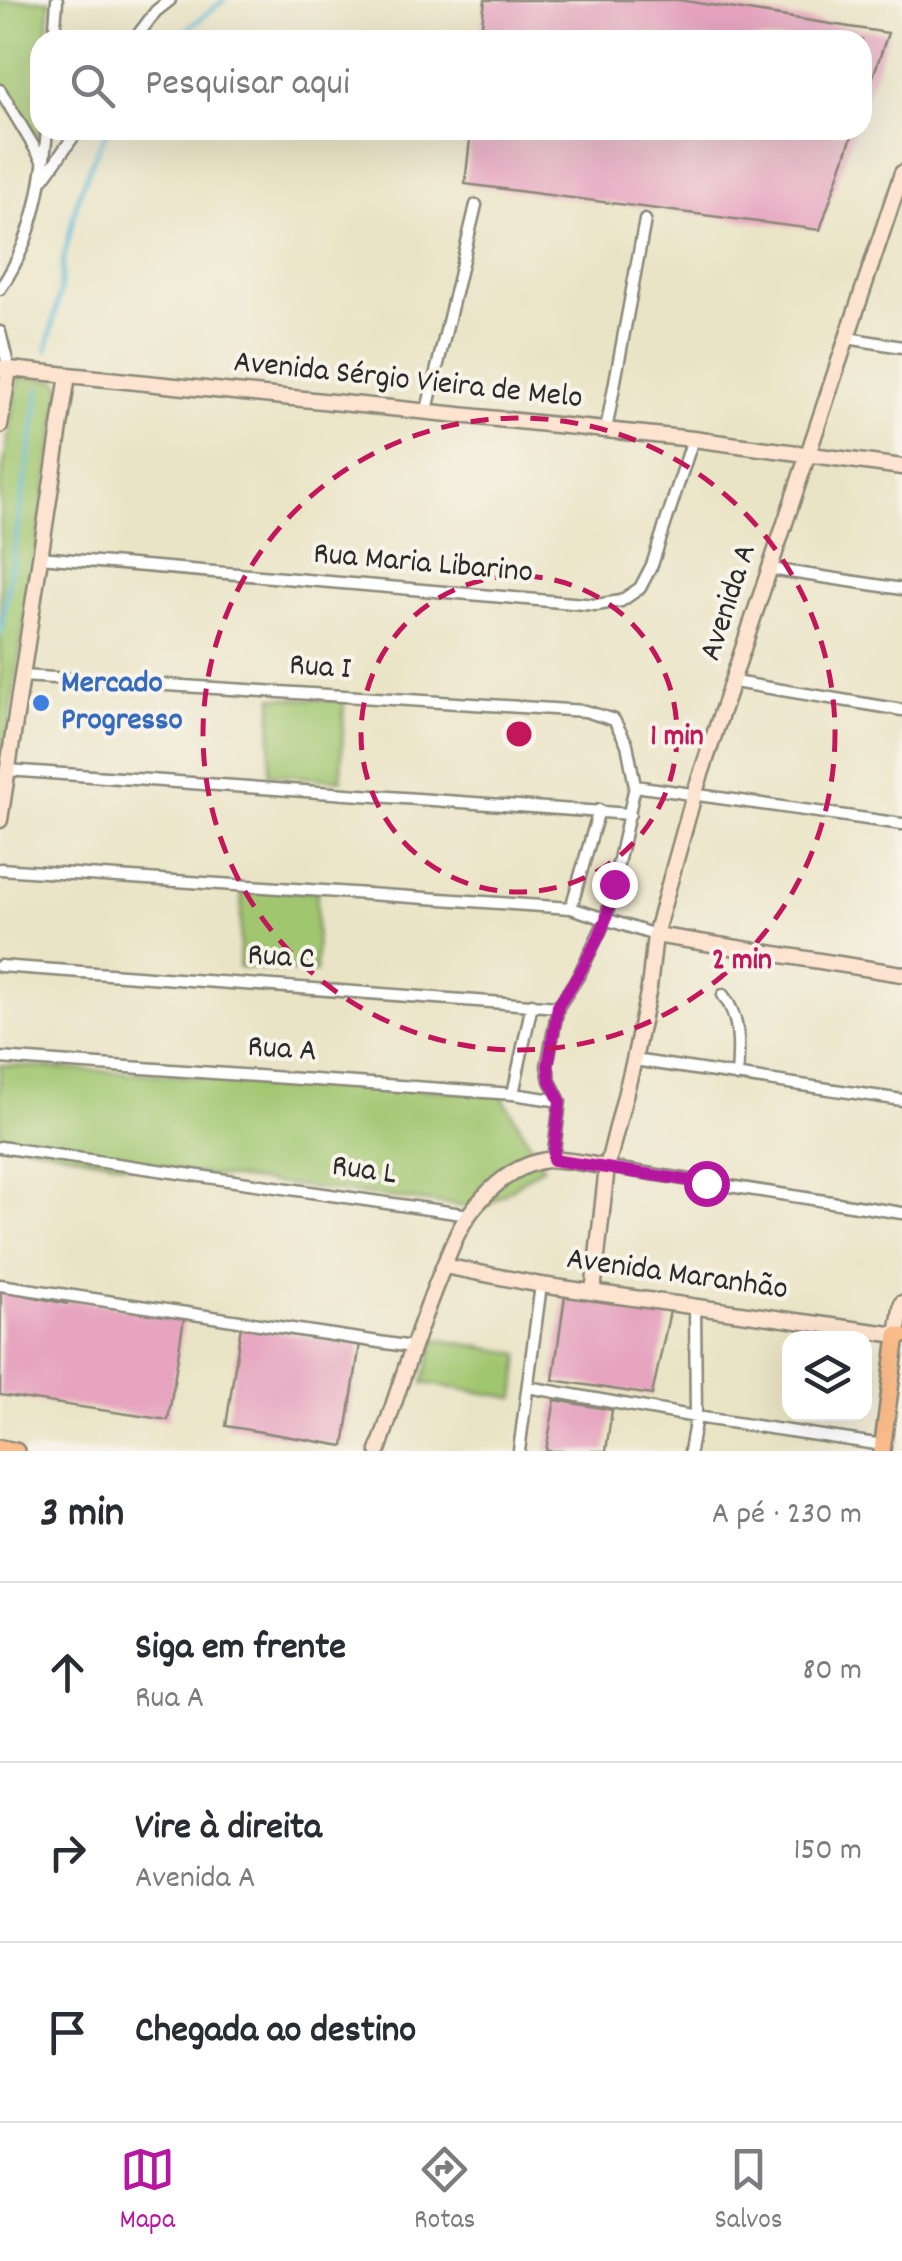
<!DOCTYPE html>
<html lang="pt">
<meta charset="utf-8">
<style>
:root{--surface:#fff;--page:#f7f7f7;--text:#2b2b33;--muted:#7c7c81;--line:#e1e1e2;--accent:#b5179e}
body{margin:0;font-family:Dekko,sans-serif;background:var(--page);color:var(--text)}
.controls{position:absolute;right:30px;bottom:30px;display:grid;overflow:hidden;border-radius:20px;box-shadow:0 10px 40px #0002}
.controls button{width:90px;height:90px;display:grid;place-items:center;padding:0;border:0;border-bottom:2px solid var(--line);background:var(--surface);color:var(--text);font:50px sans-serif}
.stop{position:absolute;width:30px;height:30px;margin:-22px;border:8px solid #b5179e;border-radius:50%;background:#fff}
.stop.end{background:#b5179e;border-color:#fff;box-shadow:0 2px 10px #0008}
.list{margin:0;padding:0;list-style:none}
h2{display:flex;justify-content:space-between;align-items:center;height:130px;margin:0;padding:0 40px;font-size:42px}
h2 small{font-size:32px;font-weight:400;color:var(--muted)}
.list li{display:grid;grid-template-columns:65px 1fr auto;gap:30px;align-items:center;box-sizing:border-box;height:180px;padding:0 40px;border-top:2px solid var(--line)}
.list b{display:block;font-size:38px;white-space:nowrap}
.list p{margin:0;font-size:32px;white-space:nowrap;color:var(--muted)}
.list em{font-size:32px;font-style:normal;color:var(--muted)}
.icon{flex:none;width:55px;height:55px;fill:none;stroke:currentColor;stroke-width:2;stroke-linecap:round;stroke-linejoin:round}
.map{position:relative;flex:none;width:902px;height:1451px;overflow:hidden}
.search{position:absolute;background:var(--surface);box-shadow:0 10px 40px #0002;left:30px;right:30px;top:30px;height:110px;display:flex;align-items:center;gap:25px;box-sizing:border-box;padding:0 35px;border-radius:30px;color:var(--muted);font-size:38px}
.sheet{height:670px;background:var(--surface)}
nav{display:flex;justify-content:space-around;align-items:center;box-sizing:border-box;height:140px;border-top:2px solid var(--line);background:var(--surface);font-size:28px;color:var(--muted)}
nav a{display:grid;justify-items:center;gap:5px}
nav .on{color:var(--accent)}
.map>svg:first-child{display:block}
.green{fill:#a1c670;stroke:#66784e;stroke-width:2.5}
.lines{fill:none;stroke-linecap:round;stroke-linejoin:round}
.stream{stroke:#5dbcdb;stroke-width:4}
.building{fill:#e6a4bf}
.street-casing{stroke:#8a8878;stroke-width:15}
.secondary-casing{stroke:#8a8878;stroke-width:19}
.primary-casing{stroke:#8a8878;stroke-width:20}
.street{stroke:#fff;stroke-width:10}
.secondary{stroke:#fde4d0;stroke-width:14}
.primary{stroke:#f9bc8a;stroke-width:15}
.route{stroke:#b5179e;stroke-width:12}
.ring{fill:none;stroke:#c2185b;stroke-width:5;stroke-dasharray:18 12}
.shop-dot{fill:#3f7fe0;stroke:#f7f3e8;stroke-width:4}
.labels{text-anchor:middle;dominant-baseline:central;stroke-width:8;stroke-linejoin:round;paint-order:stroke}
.street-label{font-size:32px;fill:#2b2b2b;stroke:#f7f3e8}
.shop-label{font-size:32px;font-weight:bold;fill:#366cbe;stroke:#f7f3e8;text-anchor:start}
.centre{fill:#c2185b;stroke:#f7f3e8;stroke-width:5}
.ring-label{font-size:30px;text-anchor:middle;font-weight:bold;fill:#c2185b;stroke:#f7f3e8;stroke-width:8;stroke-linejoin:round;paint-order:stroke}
</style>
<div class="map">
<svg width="902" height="1451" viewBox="0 0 902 1451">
<rect width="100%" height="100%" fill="#f7f3e8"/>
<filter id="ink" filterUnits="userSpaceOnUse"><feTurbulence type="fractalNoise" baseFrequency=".01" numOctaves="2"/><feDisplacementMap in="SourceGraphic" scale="20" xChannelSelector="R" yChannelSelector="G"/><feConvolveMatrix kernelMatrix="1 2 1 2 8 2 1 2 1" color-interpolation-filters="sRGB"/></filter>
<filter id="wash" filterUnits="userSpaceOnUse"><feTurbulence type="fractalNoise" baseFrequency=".0048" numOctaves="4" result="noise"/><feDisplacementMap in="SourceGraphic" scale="40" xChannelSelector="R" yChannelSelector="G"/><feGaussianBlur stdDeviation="2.25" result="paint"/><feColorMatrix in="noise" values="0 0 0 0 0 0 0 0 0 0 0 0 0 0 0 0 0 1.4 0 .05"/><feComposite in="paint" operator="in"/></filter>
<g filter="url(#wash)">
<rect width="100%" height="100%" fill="#eae4c6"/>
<path class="green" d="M0,0H50L47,40H40L41,138L0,98Z
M24,377L57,380L62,386L0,781V489L16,389L19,378Z
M273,697L344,701L341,780L269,774Z
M242,888L317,892L316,972L239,967Z
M0,1065L501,1094L543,1166L483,1209L123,1164L0,1139Z
M436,1339L520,1354L515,1398L423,1383Z"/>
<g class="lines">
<path class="stream" d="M174,40L224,0
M47,350L60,291L63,262L78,197L93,159L108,130
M0,636L40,388"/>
</g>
<g id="blocks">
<path class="building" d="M485,0H679L888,33L863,106L862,40H480Z
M471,130H854L820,230L465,184Z
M1,1290L67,1304V1298L184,1318L168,1420L0,1395Z
M565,1296L670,1311L652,1395L553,1380Z
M241,1326L360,1344L344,1446L226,1426Z
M555,1400L612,1410L606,1451H546Z"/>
</g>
</g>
<g filter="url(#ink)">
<use href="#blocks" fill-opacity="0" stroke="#8a8878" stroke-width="2.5"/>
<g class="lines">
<defs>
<path id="street" d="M54,40L57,0
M134,40L156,11L170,0
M0,90L43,162
M44,178L78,130
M0,289C33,241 42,187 47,130
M0,332L9,369
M847,338L902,347
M427,410L476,205
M606,430L645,220
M40,557L596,605L621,601L640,588L652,565L693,439
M770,569L902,589
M22,676L585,711L614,720L627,744L635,786L606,919L579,975L558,1007L547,1066L550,1081L560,1101L553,1160
M734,682L902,710
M7,770L630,814
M635,786L902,824
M0,869L571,908L655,935
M571,908L599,810
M0,966L558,1007
M723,995C741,1018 739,1048 737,1076
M0,1058L513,1094L560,1101
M634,1060L902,1100
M513,1094L532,1004
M0,1147L469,1215
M607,1167L902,1213
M0,1285L412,1347
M528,1387L696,1417L883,1445
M519,1451L541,1285
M690,1451L696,1417L695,1307"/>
<path id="secondary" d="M0,368L693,439L902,467
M0,426L9,369
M0,820L68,375
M655,935L902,974
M444,1266L541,1285L897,1335L902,1303
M593,1292L607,1167L634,1060L649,988L655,935L694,795L902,173
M378,1451C398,1392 416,1333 440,1275C449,1254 456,1232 470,1213C487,1191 510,1169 537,1162C559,1156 585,1164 607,1167"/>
<path id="primary" d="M0,1448L16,1451
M882,1451L897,1335L902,1336"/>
</defs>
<use href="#street" class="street-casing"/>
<use href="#secondary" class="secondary-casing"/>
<use href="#primary" class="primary-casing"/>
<use href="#street" class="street"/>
<use href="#secondary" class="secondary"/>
<use href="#primary" class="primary"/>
</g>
</g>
<g class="lines" filter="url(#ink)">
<path class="route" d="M614,884L606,919L598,938L579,974L558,1006L548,1066L550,1081L560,1101L553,1160L706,1183"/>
</g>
<g class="ring">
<circle cx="519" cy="734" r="158"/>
<circle cx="519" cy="734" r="316"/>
</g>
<circle class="shop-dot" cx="41" cy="703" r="10"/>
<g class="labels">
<g class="street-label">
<text transform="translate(408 382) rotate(6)">Avenida Sérgio Vieira de Melo</text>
<text transform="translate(423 565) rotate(5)">Rua Maria Libarino</text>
<text transform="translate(730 603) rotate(-72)">Avenida A</text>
<text transform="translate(320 669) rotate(4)">Rua I</text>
<text transform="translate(281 959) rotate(4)">Rua C</text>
<text transform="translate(282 1051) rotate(4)">Rua A</text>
<text transform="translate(364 1172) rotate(8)">Rua L</text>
<text transform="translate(677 1276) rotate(8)">Avenida Maranhão</text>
</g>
<g class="shop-label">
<text x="61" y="685">Mercado<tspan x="61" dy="37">Progresso</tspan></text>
</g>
</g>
<circle cx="519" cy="734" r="15" class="centre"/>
<g class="ring-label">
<text x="677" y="744">1 min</text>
<text x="742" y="968">2 min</text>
</g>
</svg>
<div class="controls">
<button><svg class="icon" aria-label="layers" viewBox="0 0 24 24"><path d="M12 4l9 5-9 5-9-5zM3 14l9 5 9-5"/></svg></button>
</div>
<div class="stop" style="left:706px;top:1183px"></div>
<div class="stop end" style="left:614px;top:884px"></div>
<div class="search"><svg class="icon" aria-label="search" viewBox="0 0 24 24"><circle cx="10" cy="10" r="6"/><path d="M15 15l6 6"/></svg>Pesquisar aqui</div>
</div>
<section class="sheet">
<h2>3 min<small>A pé · 230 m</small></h2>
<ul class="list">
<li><svg class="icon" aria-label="ahead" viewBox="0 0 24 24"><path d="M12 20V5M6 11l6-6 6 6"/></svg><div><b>Siga em frente</b><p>Rua A</p></div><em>80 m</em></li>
<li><svg class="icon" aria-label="right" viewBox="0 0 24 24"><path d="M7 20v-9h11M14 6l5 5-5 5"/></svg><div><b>Vire à direita</b><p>Avenida A</p></div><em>150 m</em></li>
<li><svg class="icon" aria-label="arrive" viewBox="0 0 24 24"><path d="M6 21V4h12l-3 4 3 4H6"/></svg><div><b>Chegada ao destino</b></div></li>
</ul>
</section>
<nav>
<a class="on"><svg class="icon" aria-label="map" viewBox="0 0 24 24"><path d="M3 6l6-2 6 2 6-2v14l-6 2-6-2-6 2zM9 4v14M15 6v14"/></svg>Mapa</a>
<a><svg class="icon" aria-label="directions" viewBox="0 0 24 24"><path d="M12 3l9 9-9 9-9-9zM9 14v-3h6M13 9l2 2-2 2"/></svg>Rotas</a>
<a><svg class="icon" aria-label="saved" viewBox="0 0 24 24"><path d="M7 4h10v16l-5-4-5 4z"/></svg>Salvos</a>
</nav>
